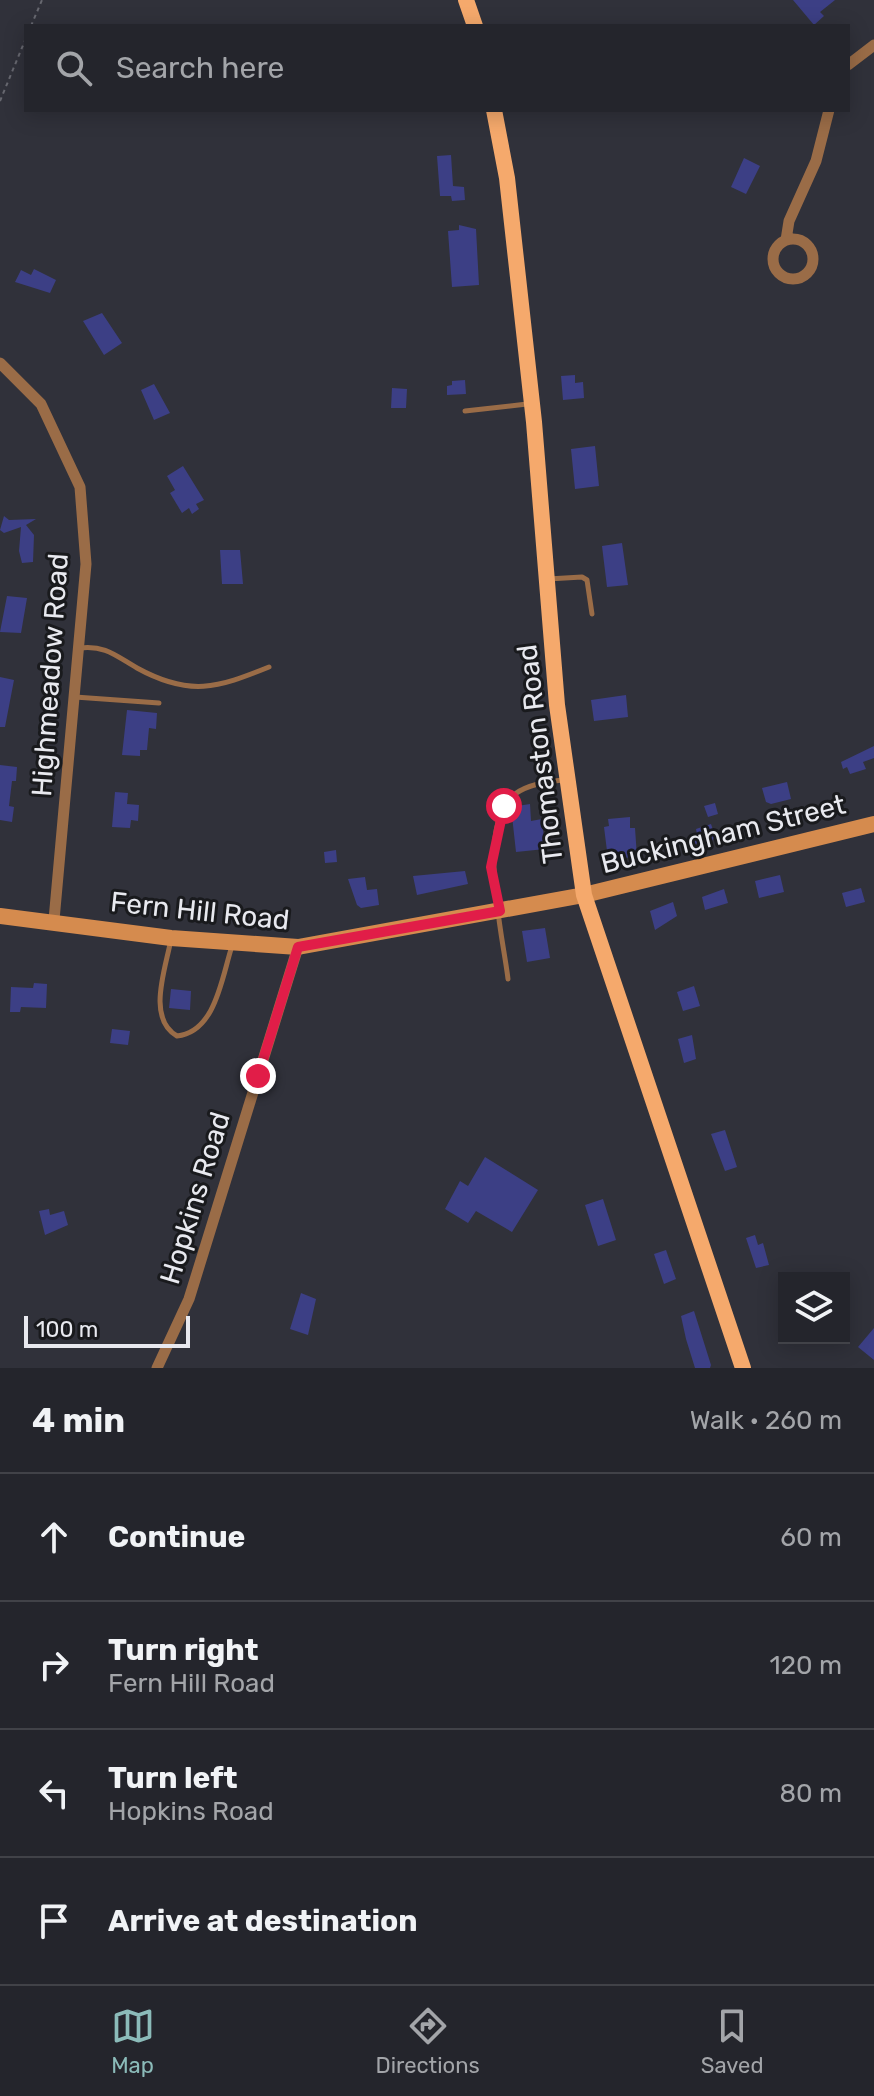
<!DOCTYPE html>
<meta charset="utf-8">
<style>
:root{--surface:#24252c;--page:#2c2d34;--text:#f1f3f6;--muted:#a3a5a9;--line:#414248;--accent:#8bbbb9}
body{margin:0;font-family:Rubik,sans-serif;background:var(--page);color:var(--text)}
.controls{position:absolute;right:24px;bottom:24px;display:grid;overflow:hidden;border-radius:0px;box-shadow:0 4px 20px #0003}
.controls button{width:72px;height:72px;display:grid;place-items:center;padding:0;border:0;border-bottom:2px solid var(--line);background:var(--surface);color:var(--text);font:40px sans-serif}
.scale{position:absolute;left:24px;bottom:20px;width:166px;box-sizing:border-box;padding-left:8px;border:4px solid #e8e9ef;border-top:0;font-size:22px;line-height:28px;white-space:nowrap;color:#e8e9ef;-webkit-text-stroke:6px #191a1d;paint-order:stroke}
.stop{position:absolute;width:24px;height:24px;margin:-18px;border:6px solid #e11d48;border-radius:50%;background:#fff}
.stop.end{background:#e11d48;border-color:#fff;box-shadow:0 2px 8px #0008}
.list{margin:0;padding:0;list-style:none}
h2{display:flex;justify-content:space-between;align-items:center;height:104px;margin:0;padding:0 32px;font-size:34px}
h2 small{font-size:26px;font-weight:400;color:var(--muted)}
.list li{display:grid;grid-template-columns:52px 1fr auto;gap:24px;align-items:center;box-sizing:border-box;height:128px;padding:0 32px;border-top:2px solid var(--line)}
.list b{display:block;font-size:30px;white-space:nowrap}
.list p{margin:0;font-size:26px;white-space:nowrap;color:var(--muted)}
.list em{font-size:26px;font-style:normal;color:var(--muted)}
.icon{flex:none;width:44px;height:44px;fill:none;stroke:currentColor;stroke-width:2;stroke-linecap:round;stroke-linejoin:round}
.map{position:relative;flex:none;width:874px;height:1368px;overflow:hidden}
.search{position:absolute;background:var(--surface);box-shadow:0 4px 20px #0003;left:24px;right:24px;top:24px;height:88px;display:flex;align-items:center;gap:20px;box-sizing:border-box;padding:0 28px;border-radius:0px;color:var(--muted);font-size:30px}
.sheet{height:616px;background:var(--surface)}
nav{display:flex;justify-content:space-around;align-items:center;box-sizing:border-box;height:112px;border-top:2px solid var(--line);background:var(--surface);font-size:22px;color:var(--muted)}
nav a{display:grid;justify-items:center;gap:4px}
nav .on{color:var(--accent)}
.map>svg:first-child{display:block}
.building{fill:#3c3f85}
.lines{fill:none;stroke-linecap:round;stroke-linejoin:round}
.path{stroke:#676870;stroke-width:2;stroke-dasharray:4 4;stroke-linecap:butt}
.lane{stroke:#9a6c47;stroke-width:5}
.street{stroke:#9a6c47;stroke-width:11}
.secondary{stroke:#d58b4e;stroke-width:16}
.primary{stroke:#f5a96c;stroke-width:16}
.route{stroke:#e11d48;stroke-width:10}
.labels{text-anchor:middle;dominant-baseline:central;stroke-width:6;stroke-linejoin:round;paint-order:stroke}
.street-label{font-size:28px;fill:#e8e9ef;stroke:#191a1d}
</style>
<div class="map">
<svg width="874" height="1368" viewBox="0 0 874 1368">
<rect width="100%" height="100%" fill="#30313a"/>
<path class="building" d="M793,0H835L820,12L824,16L814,25Z
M451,155L453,186L464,187L465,200L452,201L451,196H440L437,156Z
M744,158L760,166L746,194L731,187Z
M459,225L476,229L479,285L452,287L448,231L459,230Z
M34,269L56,280L50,293L15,282L21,270L31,275Z
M102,313L122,343L104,355L83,321Z
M575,375V383L583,382L584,398L563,400L561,376Z
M465,380L466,394L447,395V386L452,385V381Z
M154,384L170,413L154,420L141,390Z
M392,388L407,389L406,408H391Z
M595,446L599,486L575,489L571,449Z
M183,466L204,500L196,504L199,509L192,514L189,508L182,513L170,493L175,490L167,476Z
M4,516L9,520L36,519L26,525L34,535L33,562L22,563L19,551L21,527L4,533L0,530Z
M622,543L628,585L607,587L602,546Z
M220,550H240L243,584H222Z
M7,596L27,598L21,633L0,632Z
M0,677L14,680L5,727H0Z
M626,695L628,717L594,721L591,700Z
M127,710L157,713L156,729L149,728L147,750H140V756L122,755Z
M874,746V758L863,762L866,769L850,774L847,767L843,769L841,762Z
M0,765L17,767L16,781H12L9,806L14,807L12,822L0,820Z
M787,782L791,799L771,804L766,802L762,788Z
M115,792L128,793L127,804L139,805L138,821L131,820L130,828L112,827Z
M715,803L718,814L708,817L704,806Z
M530,804L531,821L542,819L545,849L516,852L511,807Z
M630,817V828H635L637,857L608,859L604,827L609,826L608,819Z
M711,824L715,836L712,841L694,844L691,836L697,834L696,829Z
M336,850L337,862L325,863L324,852Z
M465,871L468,884L417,895L413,876Z
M780,875L784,892L759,898L755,881Z
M365,877L367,890L377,889L379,905L361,908L357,905L348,879Z
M861,888L865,902L846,907L842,893Z
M724,889L728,903L705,910L702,897Z
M673,902L677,916L655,930L650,911Z
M545,928L550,958L527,962L522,931Z
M34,983L47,984L46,1008L21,1007L20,1012H10L11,987L33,988Z
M694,986L700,1006L683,1011L677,992Z
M171,989L191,991L190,1010L169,1008Z
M112,1029L130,1031L128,1045L110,1043Z
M692,1035L696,1059L684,1063L678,1039Z
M725,1130L737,1167L725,1171L711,1134Z
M485,1157L538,1190L512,1232L476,1211L468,1223L445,1209L460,1181L468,1186Z
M603,1199L616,1240L598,1246L585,1205Z
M49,1209L50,1215L64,1211L68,1225L45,1235L39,1211Z
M755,1235L758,1245L763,1243L769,1265L756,1268L746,1238Z
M666,1250L676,1279L664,1284L654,1254Z
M301,1293L316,1299L308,1335L290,1329Z
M694,1311L711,1365L710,1368H695L686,1339L681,1316Z
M874,1328V1360L858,1347Z"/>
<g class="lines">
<path class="path" d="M31,26L42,0
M0,101L26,38"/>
<path class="lane" d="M465,411L527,404
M548,579L582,577L587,580L592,614
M80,648C105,645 116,656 137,668C190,697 217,688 269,667
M75,697L159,703
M171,939C166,968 146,1018 177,1036C216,1032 222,976 232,946
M508,979C503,936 475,823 515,794C527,785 548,781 563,780"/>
<path class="street" d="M848,65L874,45
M773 259a20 20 0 1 1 40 0a20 20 0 1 1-40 0Z
M786,240L789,221L816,161L829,110
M0,363L41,404L80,487L86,564L54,920
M157,1368L189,1299L298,947"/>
<path class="secondary" d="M0,916L171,938L298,947L584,895L874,824"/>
<path class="primary" d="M466,0L475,26
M494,110L507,178L534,422L557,705L584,895L743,1368"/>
</g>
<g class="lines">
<path class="route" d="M258,1076L298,947L500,911L491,867L504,806"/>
</g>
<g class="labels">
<g class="street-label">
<text transform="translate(50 675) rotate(-86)">Highmeadow Road</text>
<text transform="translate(540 754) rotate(-97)">Thomaston Road</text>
<text transform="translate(723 834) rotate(-14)">Buckingham Street</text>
<text transform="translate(200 911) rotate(6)">Fern Hill Road</text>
<text transform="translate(195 1198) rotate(-73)">Hopkins Road</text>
</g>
</g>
</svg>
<div class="controls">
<button><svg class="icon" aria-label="layers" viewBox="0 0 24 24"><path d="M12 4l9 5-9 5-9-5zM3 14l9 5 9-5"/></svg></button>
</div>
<div class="scale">100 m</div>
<div class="stop" style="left:504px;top:806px"></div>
<div class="stop end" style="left:258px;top:1076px"></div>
<div class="search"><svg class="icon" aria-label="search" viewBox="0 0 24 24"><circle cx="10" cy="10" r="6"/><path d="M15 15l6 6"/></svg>Search here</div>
</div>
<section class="sheet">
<h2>4 min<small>Walk · 260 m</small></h2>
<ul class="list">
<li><svg class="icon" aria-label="ahead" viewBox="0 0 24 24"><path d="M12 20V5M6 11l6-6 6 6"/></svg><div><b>Continue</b></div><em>60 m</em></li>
<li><svg class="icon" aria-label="right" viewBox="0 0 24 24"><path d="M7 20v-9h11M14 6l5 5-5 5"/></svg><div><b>Turn right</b><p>Fern Hill Road</p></div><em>120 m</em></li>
<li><svg class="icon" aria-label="left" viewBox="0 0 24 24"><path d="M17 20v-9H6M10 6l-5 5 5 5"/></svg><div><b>Turn left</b><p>Hopkins Road</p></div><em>80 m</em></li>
<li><svg class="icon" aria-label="arrive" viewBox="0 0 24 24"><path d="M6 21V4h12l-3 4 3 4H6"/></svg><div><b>Arrive at destination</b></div></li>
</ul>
</section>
<nav>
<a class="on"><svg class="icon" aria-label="map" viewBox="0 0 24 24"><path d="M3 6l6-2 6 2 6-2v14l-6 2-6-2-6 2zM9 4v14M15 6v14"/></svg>Map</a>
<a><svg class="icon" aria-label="directions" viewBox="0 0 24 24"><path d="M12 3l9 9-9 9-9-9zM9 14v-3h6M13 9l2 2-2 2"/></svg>Directions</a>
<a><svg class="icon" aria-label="saved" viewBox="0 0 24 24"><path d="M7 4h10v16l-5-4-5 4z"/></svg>Saved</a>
</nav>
